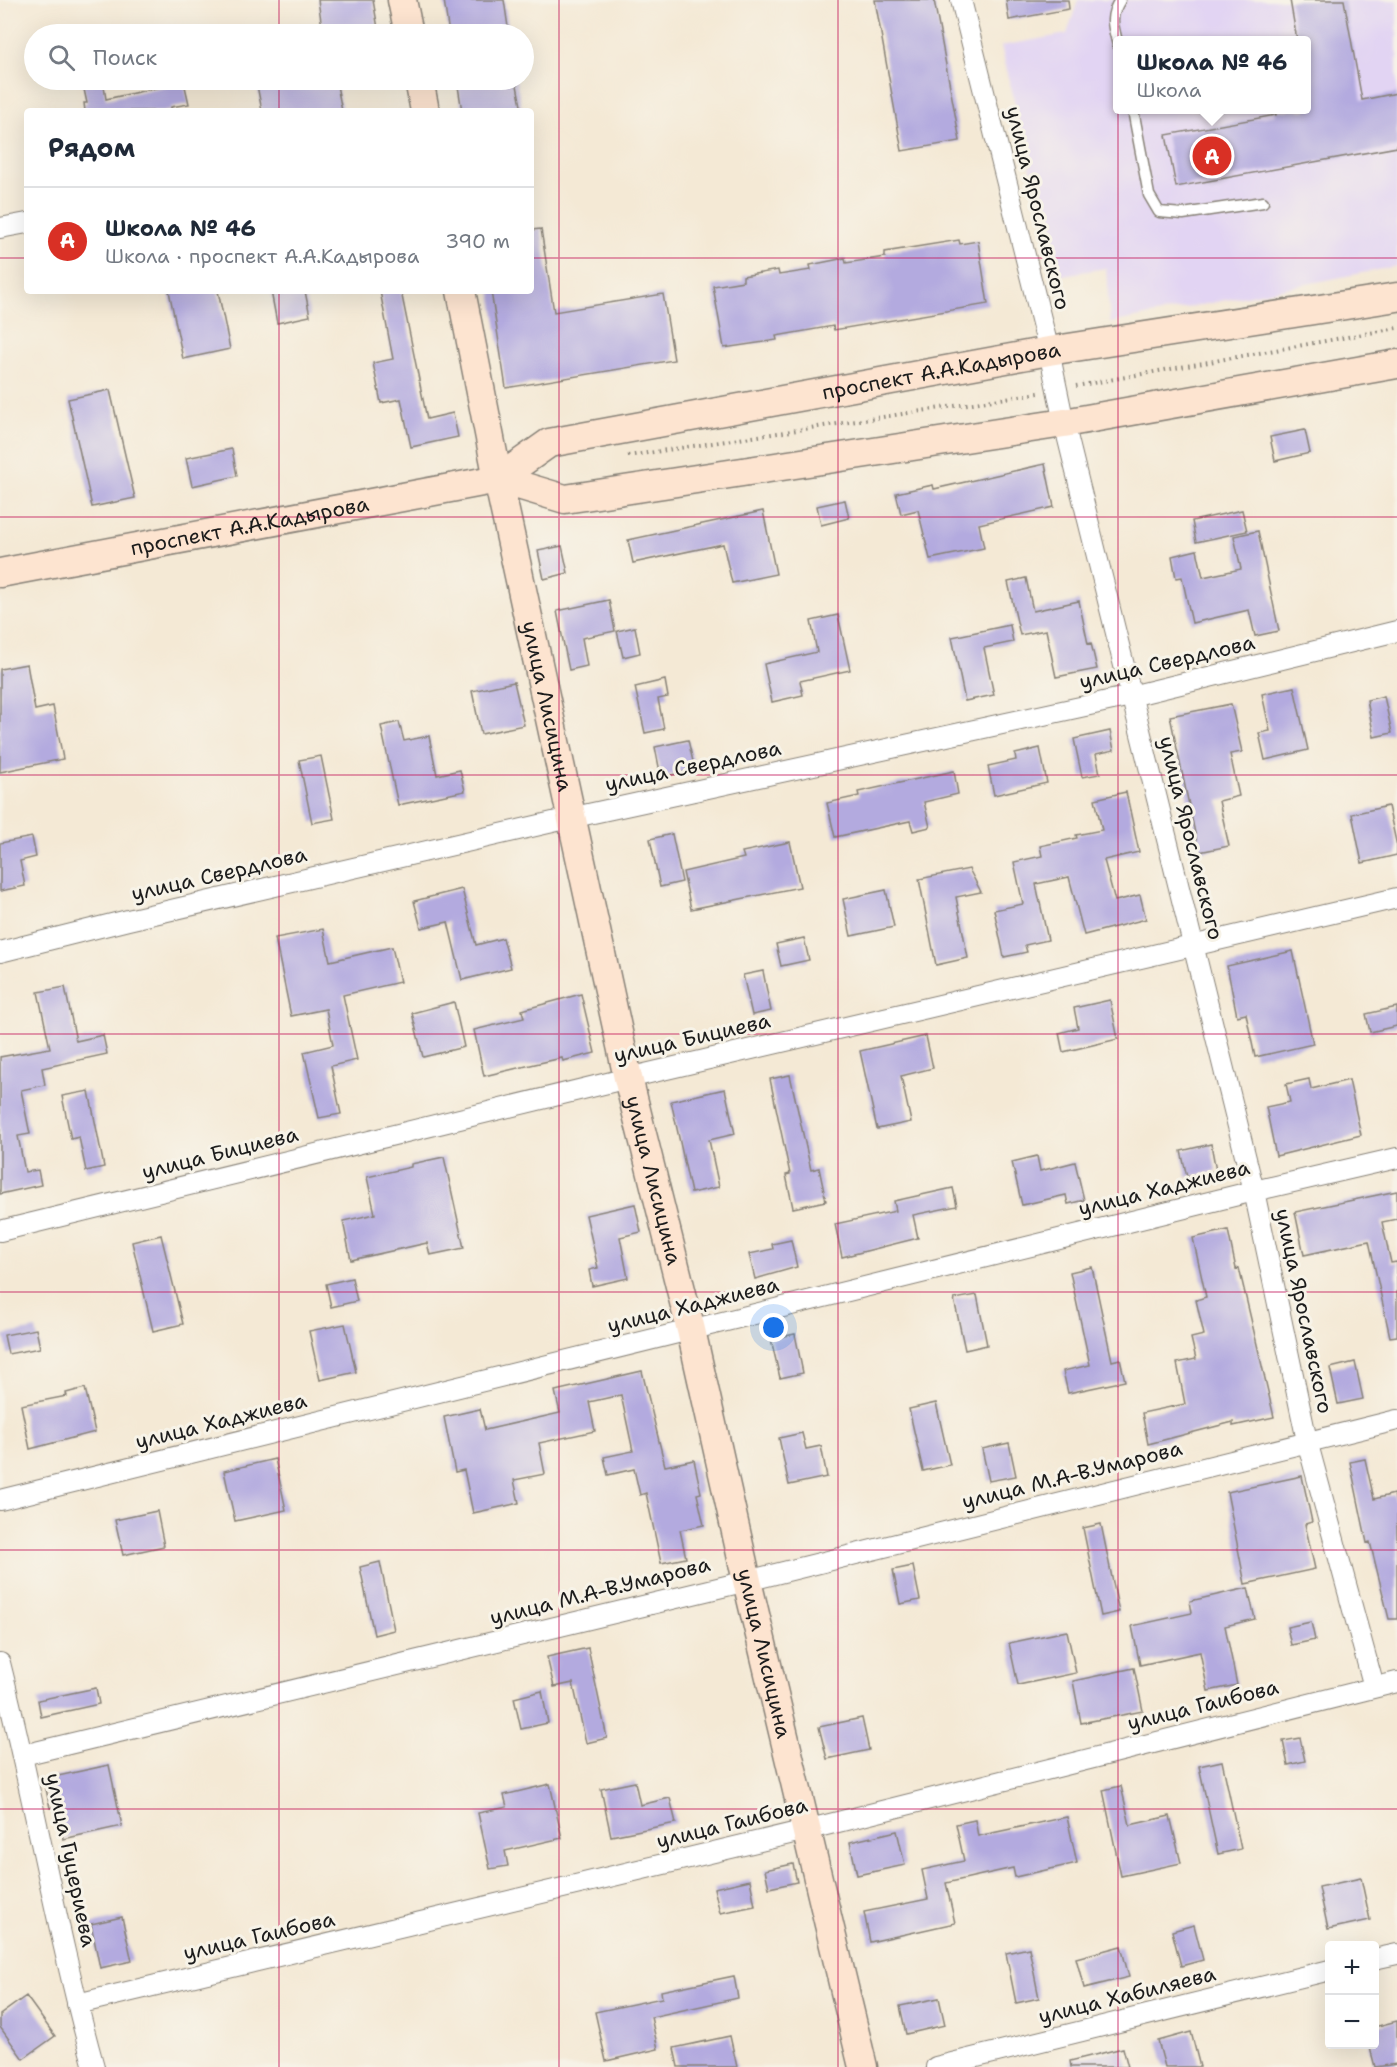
<!DOCTYPE html>
<html lang="ru">
<meta charset="utf-8">
<style>
:root{--surface:#fff;--page:#f6f6f7;--text:#1f2937;--muted:#747a83;--line:#e0e1e3;--accent:#d93025}
body{margin:0;font-family:"Shantell Sans",sans-serif;background:var(--page);color:var(--text)}
.controls{position:absolute;right:18px;bottom:18px;display:grid;overflow:hidden;border-radius:6px;box-shadow:0 6px 24px #0002}
.controls button{width:54px;height:54px;display:grid;place-items:center;padding:0;border:0;border-bottom:2px solid var(--line);background:var(--surface);color:var(--text);font:30px sans-serif}
.you{position:absolute;left:774px;top:1328px;width:21px;height:21px;margin:-15px;border:4px solid #fff;border-radius:50%;background:#1a73e8;box-shadow:0 0 0 9px #1a73e833}
.badge{display:grid;place-items:center;width:39px;height:39px;border-radius:50%;background:var(--accent);color:#fff;font-size:20px;font-weight:700}
.pin{position:absolute;translate:-50% -50%;border:3px solid #fff;box-shadow:0 2px 6px #0006}
.popup{position:absolute;left:1113px;top:36px;width:198px;height:78px;box-sizing:border-box;display:grid;place-content:center;border-radius:6px;background:var(--surface);filter:drop-shadow(0 2px 4px #0005);font-size:20px;white-space:nowrap;color:var(--muted)}
.popup b{font-size:22px;color:var(--text)}
.popup::after{content:'';position:absolute;left:50%;top:100%;margin-left:-12px;border:12px solid transparent;border-top-color:var(--surface)}
.list{margin:0;padding:0;list-style:none}
h2{display:flex;justify-content:space-between;align-items:center;height:78px;margin:0;padding:0 24px;font-size:26px}
h2 small{font-size:20px;font-weight:400;color:var(--muted)}
.list li{display:grid;grid-template-columns:39px 1fr auto;gap:18px;align-items:center;box-sizing:border-box;height:108px;padding:0 24px;border-top:2px solid var(--line)}
.list b{display:block;font-size:22px;white-space:nowrap}
.list p{margin:0;font-size:20px;white-space:nowrap;color:var(--muted)}
.list em{font-size:20px;font-style:normal;color:var(--muted)}
.icon{flex:none;width:33px;height:33px;fill:none;stroke:currentColor;stroke-width:2;stroke-linecap:round;stroke-linejoin:round}
.map{position:relative;flex:none;width:1397px;height:2067px;overflow:hidden}
.search{position:absolute;background:var(--surface);box-shadow:0 6px 24px #0002;left:24px;top:24px;width:510px;height:66px;display:flex;align-items:center;gap:15px;box-sizing:border-box;padding:0 21px;border-radius:33px;color:var(--muted);font-size:22px}
.panel{position:absolute;background:var(--surface);box-shadow:0 6px 24px #0002;left:24px;top:108px;width:510px;height:186px;border-radius:6px}
.map>svg:first-child{display:block}
.built{fill:#e2d4f3;fill-rule:evenodd}
.building{fill:#b3aadf}
.lines{fill:none;stroke-linecap:round;stroke-linejoin:round}
.lane-casing{stroke:#888278;stroke-width:13}
.street-casing{stroke:#888278;stroke-width:22}
.secondary-casing{stroke:#888278;stroke-width:31}
.path{stroke:#888278;stroke-width:4;stroke-dasharray:1.5 4.5;stroke-linecap:butt}
.lane{stroke:#fff;stroke-width:10}
.street{stroke:#fff;stroke-width:20}
.secondary{stroke:#fde4d0;stroke-width:28}
.grid{fill:none;stroke:#c2185b;stroke-width:1.5;stroke-opacity:0.55}
.labels{text-anchor:middle;dominant-baseline:central;stroke-width:6;stroke-linejoin:round;paint-order:stroke}
.street-label{font-size:21px;fill:#1c1c1c;stroke:#f7f3e8}
</style>
<div class="map">
<svg width="1397" height="2067" viewBox="0 0 1397 2067">
<rect width="100%" height="100%" fill="#f7f3e8"/>
<filter id="ink" filterUnits="userSpaceOnUse"><feTurbulence type="fractalNoise" baseFrequency=".0167" numOctaves="2"/><feDisplacementMap in="SourceGraphic" scale="12" xChannelSelector="R" yChannelSelector="G"/><feConvolveMatrix kernelMatrix="1 2 1 2 8 2 1 2 1" color-interpolation-filters="sRGB"/></filter>
<filter id="wash" filterUnits="userSpaceOnUse"><feTurbulence type="fractalNoise" baseFrequency=".008" numOctaves="4" result="noise"/><feDisplacementMap in="SourceGraphic" scale="24" xChannelSelector="R" yChannelSelector="G"/><feGaussianBlur stdDeviation="1.35" result="paint"/><feColorMatrix in="noise" values="0 0 0 0 0 0 0 0 0 0 0 0 0 0 0 0 0 1.4 0 .05"/><feComposite in="paint" operator="in"/></filter>
<g filter="url(#wash)">
<rect width="100%" height="100%" fill="#f4e9d5"/>
<path class="built" d="M1078,0H1397V266L1110,323L1106,268L1057,276L1001,46L1067,34ZM1118,40H1306V110H1118Z"/>
<g id="blocks">
<path class="building" d="M318,0H373L379,34H323Z
M444,0H504L509,34H449Z
M875,0H934L960,141L902,151Z
M1006,0H1068L1069,9L1009,20Z
M1290,0H1344L1362,100L1397,93V147L1176,187L1166,135L1276,115L1275,110H1306V40H1297Z
M82,80H103L106,99L184,82L189,104L171,107V111H85L84,103H87Z
M256,80H336L342,111H262Z
M457,80H516L522,111H462Z
M541,229L554,312L663,294L674,360L506,388L491,291H531V230Z
M959,240L960,244L978,241L988,304L834,330L833,326L776,336L777,340L724,348L713,286L743,281V276L778,270L779,275L811,270L810,265L845,258L846,263L885,257V252Z
M169,291H218L230,349L183,359Z
M271,291H305L310,316L277,323Z
M380,291H401L427,419L453,413L458,437L411,447L401,399L381,403L373,363L393,359Z
M110,390L135,498L92,507L68,399Z
M1305,430L1310,453L1275,461L1270,437Z
M232,449L237,476L192,486L186,458Z
M1045,464L1054,507L979,524L984,548L930,559L918,510L901,514L896,493L933,485L934,489Z
M845,500L849,518L821,525L817,506Z
M1242,510L1247,531L1196,542L1192,521Z
M763,511L776,574L732,583L723,544L633,563L628,540Z
M1258,531L1279,631L1255,636L1249,610L1192,623L1182,577L1176,578L1172,556L1197,550L1203,577L1241,569L1234,536Z
M562,546L568,573L544,579L538,551Z
M1026,578L1033,611L1079,601L1088,644L1091,643L1097,669L1056,677L1046,630L1020,635L1008,582Z
M609,600L615,631L582,638L587,666L569,670L557,611Z
M838,615L850,670L800,681L803,695L772,702L764,664L817,652L811,621Z
M1010,625L1013,642L984,648L994,695L965,701L952,637Z
M635,627L640,653L623,657L617,631Z
M27,664L35,710L53,706L63,759L0,772V669Z
M665,680L668,697L658,699L664,729L645,733L635,687Z
M514,682L524,725L481,734L472,691Z
M1294,687L1308,750L1265,760L1259,733L1270,731L1262,694Z
M1384,696L1392,733L1374,737L1367,700Z
M1231,704L1242,752L1230,754L1239,796L1219,801L1229,846L1199,852L1170,716Z
M399,722L404,741L429,736L437,775L460,770L465,791L398,805L381,726Z
M1110,731L1114,750L1096,754L1100,774L1082,777L1074,739Z
M688,740L695,770L661,777L655,747Z
M1040,748L1047,783L994,795L988,766L1016,760L1015,754Z
M321,756L334,819L312,823L299,760Z
M954,771L958,794L924,802L930,827L913,831L910,821L835,837L827,803L859,796L858,792Z
M1126,792L1139,852L1104,860L1115,901L1140,895L1146,919L1084,935L1069,877L1036,884L1048,940L1025,945L1027,952L1004,957L994,910L1023,904L1014,862L1042,856L1040,846L1077,838L1076,835L1102,830L1095,799Z
M1388,806L1397,846V855L1362,863L1352,814Z
M672,834L682,882L660,887L650,839Z
M32,837L36,857L20,861L25,886L0,891V843Z
M790,842L800,887L691,909L683,872L744,858L742,852Z
M969,869L981,892L956,897L968,958L936,965L919,879Z
M462,889L476,945L503,938L511,968L462,980L448,922L421,928L414,901Z
M886,890L894,927L851,936L843,899Z
M323,929L330,961L392,947L400,982L343,995L357,1060L331,1066L341,1114L319,1118L304,1052L333,1045L326,1009L291,1016L275,938Z
M804,938L809,960L781,966L776,944Z
M1293,951L1313,1044L1255,1057L1246,1014L1237,1016L1227,966Z
M763,971L771,1011L752,1015L743,975Z
M65,987L76,1041L103,1035L107,1054L42,1068L45,1085L21,1090L30,1134L18,1136L25,1172L38,1170L41,1185L0,1194V1057L50,1048L38,992Z
M581,994L595,1053L563,1061L562,1058L535,1064L484,1076L474,1030L524,1018L522,1010Z
M1110,1000L1118,1039L1063,1052L1059,1033L1078,1028L1074,1008Z
M454,1002L464,1047L423,1057L412,1013Z
M1397,1007V1026L1370,1032L1366,1014Z
M926,1036L933,1068L901,1076L911,1122L877,1129L860,1051Z
M790,1075L811,1170L819,1168L826,1201L793,1208L786,1175L790,1174L770,1079Z
M1309,1079L1311,1089L1349,1080L1361,1135L1276,1156L1266,1107L1290,1102L1286,1084Z
M725,1089L735,1134L709,1140L719,1187L691,1193L671,1101Z
M89,1091L104,1167L86,1171L79,1137L71,1139L62,1096Z
M1211,1144L1216,1171L1187,1177L1181,1151Z
M1037,1156L1040,1171L1075,1162L1084,1200L1068,1204L1066,1195L1022,1205L1012,1162Z
M444,1157L464,1248L430,1255L427,1243L351,1260L343,1221L375,1214L367,1177L411,1167V1164Z
M953,1188L957,1206L913,1215L918,1238L842,1257L835,1224L896,1211L894,1201Z
M1397,1191V1219L1382,1222L1391,1263L1397,1262V1336L1390,1337L1369,1241L1304,1255L1295,1212Z
M635,1204L641,1232L620,1237L628,1278L592,1286L589,1270L598,1268L586,1215Z
M1228,1230L1236,1269L1239,1268L1274,1417L1233,1426V1422L1148,1444L1142,1413L1185,1404L1177,1363L1196,1359L1191,1338L1204,1335L1196,1300L1206,1297L1193,1238Z
M161,1235L183,1324L153,1331L132,1242Z
M791,1240L797,1267L755,1279L749,1254L773,1249L772,1244Z
M1092,1267L1112,1361L1120,1359L1125,1381L1068,1393L1063,1371L1090,1365L1070,1272Z
M352,1278L357,1301L331,1307L326,1284Z
M977,1295L987,1345L965,1350L954,1299Z
M345,1324L356,1372L320,1380L309,1331Z
M36,1329L40,1348L8,1354L4,1335Z
M795,1334L803,1373L780,1378L771,1339Z
M1355,1362L1363,1399L1338,1404L1330,1368Z
M642,1371L665,1466L694,1460L701,1493L697,1494L704,1525L680,1530L686,1558L661,1563L646,1493L640,1495L634,1469L608,1475L604,1457L633,1451L621,1395L589,1402L595,1431L539,1443L545,1474L514,1480L519,1503L473,1513L464,1470L455,1472L444,1417L480,1409L485,1430L560,1413L555,1391Z
M85,1388L95,1432L30,1449L21,1405L67,1396L66,1393Z
M936,1403L950,1465L923,1471L909,1409Z
M802,1433L806,1449L821,1446L827,1477L789,1485L779,1438Z
M1009,1443L1016,1476L989,1481L982,1449Z
M275,1459L286,1510L235,1521L224,1471Z
M1365,1459L1374,1499L1394,1494L1397,1508V1619H1389L1370,1542L1367,1543L1350,1462Z
M1302,1476L1312,1522L1305,1524L1315,1569L1245,1584L1227,1492Z
M157,1511L164,1546L123,1555L115,1520Z
M1101,1524L1119,1612L1101,1616L1083,1528Z
M380,1562L394,1630L374,1635L360,1567Z
M913,1566L920,1600L900,1604L893,1570Z
M1248,1588L1255,1619L1225,1626L1237,1685L1208,1691L1200,1652L1140,1665L1132,1626L1192,1613L1190,1601Z
M1311,1622L1315,1640L1291,1645L1287,1627Z
M1067,1631L1076,1673L1018,1685L1009,1643Z
M588,1648L607,1738L586,1743L573,1683L554,1687L547,1657Z
M1134,1668L1143,1711L1081,1723L1073,1681Z
M96,1688L99,1704L41,1717L38,1700Z
M542,1691L548,1723L521,1729L514,1698Z
M862,1718L869,1750L827,1759L819,1727Z
M1300,1738L1305,1761L1288,1765L1283,1741Z
M1222,1761L1241,1849L1218,1854L1199,1766Z
M109,1765L122,1826L63,1839L57,1806L50,1808L44,1779Z
M635,1782L640,1805L670,1798L676,1823L611,1836L601,1789Z
M550,1784L562,1838L505,1851L508,1866L490,1869L478,1813L507,1807L504,1795Z
M1121,1786L1130,1825L1170,1816L1181,1863L1121,1876L1103,1790Z
M1067,1817L1077,1863L1015,1877L1013,1868L946,1883L955,1923L870,1942L864,1912L928,1899L922,1870L964,1861L956,1824L975,1820L978,1836Z
M897,1831L905,1865L857,1875L850,1842Z
M793,1864L797,1882L769,1888L765,1870Z
M1361,1878L1370,1920L1328,1929L1319,1887Z
M750,1880L755,1906L720,1913L714,1888Z
M122,1917L132,1961L100,1968L91,1924Z
M1194,1925L1203,1960L1181,1966L1172,1931Z
M1121,1946L1129,1977L1084,1988L1076,1958Z
M1029,1948L1039,1998L1016,2003L1006,1953Z
M734,1976L738,1998L651,2017L658,2049L606,2061L595,2012L662,1998L661,1991Z
M26,1996L55,2036L23,2059L0,2027V2015Z
M939,1998L945,2025L906,2034L900,2006Z
M1397,2021V2064L1375,2067L1369,2044H1374V2027Z
M1191,2032L1200,2067H1165L1158,2041Z
M730,2036L737,2067H678L674,2048Z
M1123,2048L1128,2067H1071L1070,2061Z"/>
</g>
</g>
<g filter="url(#ink)">
<use href="#blocks" fill-opacity="0" stroke="#888278" stroke-width="1.5"/>
<g class="lines">
<defs>
<path id="lane" d="M1118,45C1113,26 1109,17 1120,0
M1133,110L1149,195L1159,212L1183,214L1263,202"/>
<path id="street" d="M961,0L1049,351L1064,423L1254,1191L1307,1441L1374,1687
M0,228L27,223
M0,952L128,920L570,818L1131,696L1397,631
M0,1231L628,1078L1397,898
M0,1500L1254,1191L1397,1158
M0,1663C34,1797 57,1934 94,2067
M23,1755L747,1581L1397,1420
M1374,1959L1397,1954
M77,2004L806,1830L1397,1682
M936,2067L1330,1970"/>
<g id="secondary">
<path d="M402,0L409,34"/>
<path d="M419,80L425,111"/>
<path id="s1" d="M461,291L498,479L628,1078L691,1330L747,1581L863,2067"/>
<path d="M498,479L565,499L1064,423L1397,364"/>
<path id="s2" d="M0,573L498,479L549,443L1049,351L1397,297"/>
</g>
</defs>
<use href="#lane" class="lane-casing"/>
<use href="#street" class="street-casing"/>
<use href="#secondary" class="secondary-casing"/>
<path class="path" d="M1076,386L1397,328
M628,456L1039,393"/>
<use href="#lane" class="lane"/>
<use href="#street" class="street"/>
<use href="#secondary" class="secondary"/>
</g>
</g>
<path class="grid" d="M279,0V34M559,0V2067M838,0V2067M1118,0V2067M279,80V111M0,258H27M531,258H1397M279,291V2067M0,517H1397M0,775H1397M0,1034H1397M0,1292H1397M0,1550H1397M0,1809H1397"/>
<g class="labels">
<g class="street-label">
<text transform="translate(1038 208) rotate(76)">улица Ярославского</text>
<text stroke="none"><textPath href="#s2" startOffset="968">проспект А.А.Кадырова</textPath></text>
<text stroke="none"><textPath href="#s2" startOffset="254">проспект А.А.Кадырова</textPath></text>
<text transform="translate(1167 662) rotate(-13)">улица Свердлова</text>
<text stroke="none"><textPath href="#s1" startOffset="424">улица Лисицина</textPath></text>
<text transform="translate(693 766) rotate(-12)">улица Свердлова</text>
<text transform="translate(1191 838) rotate(76)">улица Ярославского</text>
<text transform="translate(219 874) rotate(-13)">улица Свердлова</text>
<text transform="translate(692 1038) rotate(-13)">улица Бициева</text>
<text transform="translate(220 1153) rotate(-14)">улица Бициева</text>
<text stroke="none"><textPath href="#s1" startOffset="910">улица Лисицина</textPath></text>
<text transform="translate(1164 1188) rotate(-14)">улица Хаджиева</text>
<text transform="translate(693 1305) rotate(-14)">улица Хаджиева</text>
<text transform="translate(1304 1311) rotate(78)">улица Ярославского</text>
<text transform="translate(221 1421) rotate(-14)">улица Хаджиева</text>
<text transform="translate(1072 1475) rotate(-14)">улица М.А-В.Умарова</text>
<text transform="translate(600 1591) rotate(-14)">улица М.А-В.Умарова</text>
<text stroke="none"><textPath href="#s1" startOffset="1396">улица Лисицина</textPath></text>
<text transform="translate(1203 1705) rotate(-14)">улица Гаибова</text>
<text transform="translate(732 1823) rotate(-14)">улица Гаибова</text>
<text transform="translate(71 1860) rotate(78)">улица Гуцериева</text>
<text transform="translate(259 1936) rotate(-13)">улица Гаибова</text>
<text transform="translate(1127 1995) rotate(-14)">улица Хабиляева</text>
</g>
</g>
</svg>
<div class="controls">
<button>+</button>
<button>−</button>
</div>
<div class="you"></div>
<div class="pin badge" style="left:1212px;top:156px">A</div>
<div class="popup"><b>Школа № 46</b>Школа</div>
<div class="search"><svg class="icon" aria-label="search" viewBox="0 0 24 24"><circle cx="10" cy="10" r="6"/><path d="M15 15l6 6"/></svg>Поиск</div>
<section class="panel">
<h2>Рядом<small></small></h2>
<ul class="list">
<li><span class="badge">A</span><div><b>Школа № 46</b><p>Школа · проспект А.А.Кадырова</p></div><em>390 m</em></li>
</ul>
</section>
</div>
